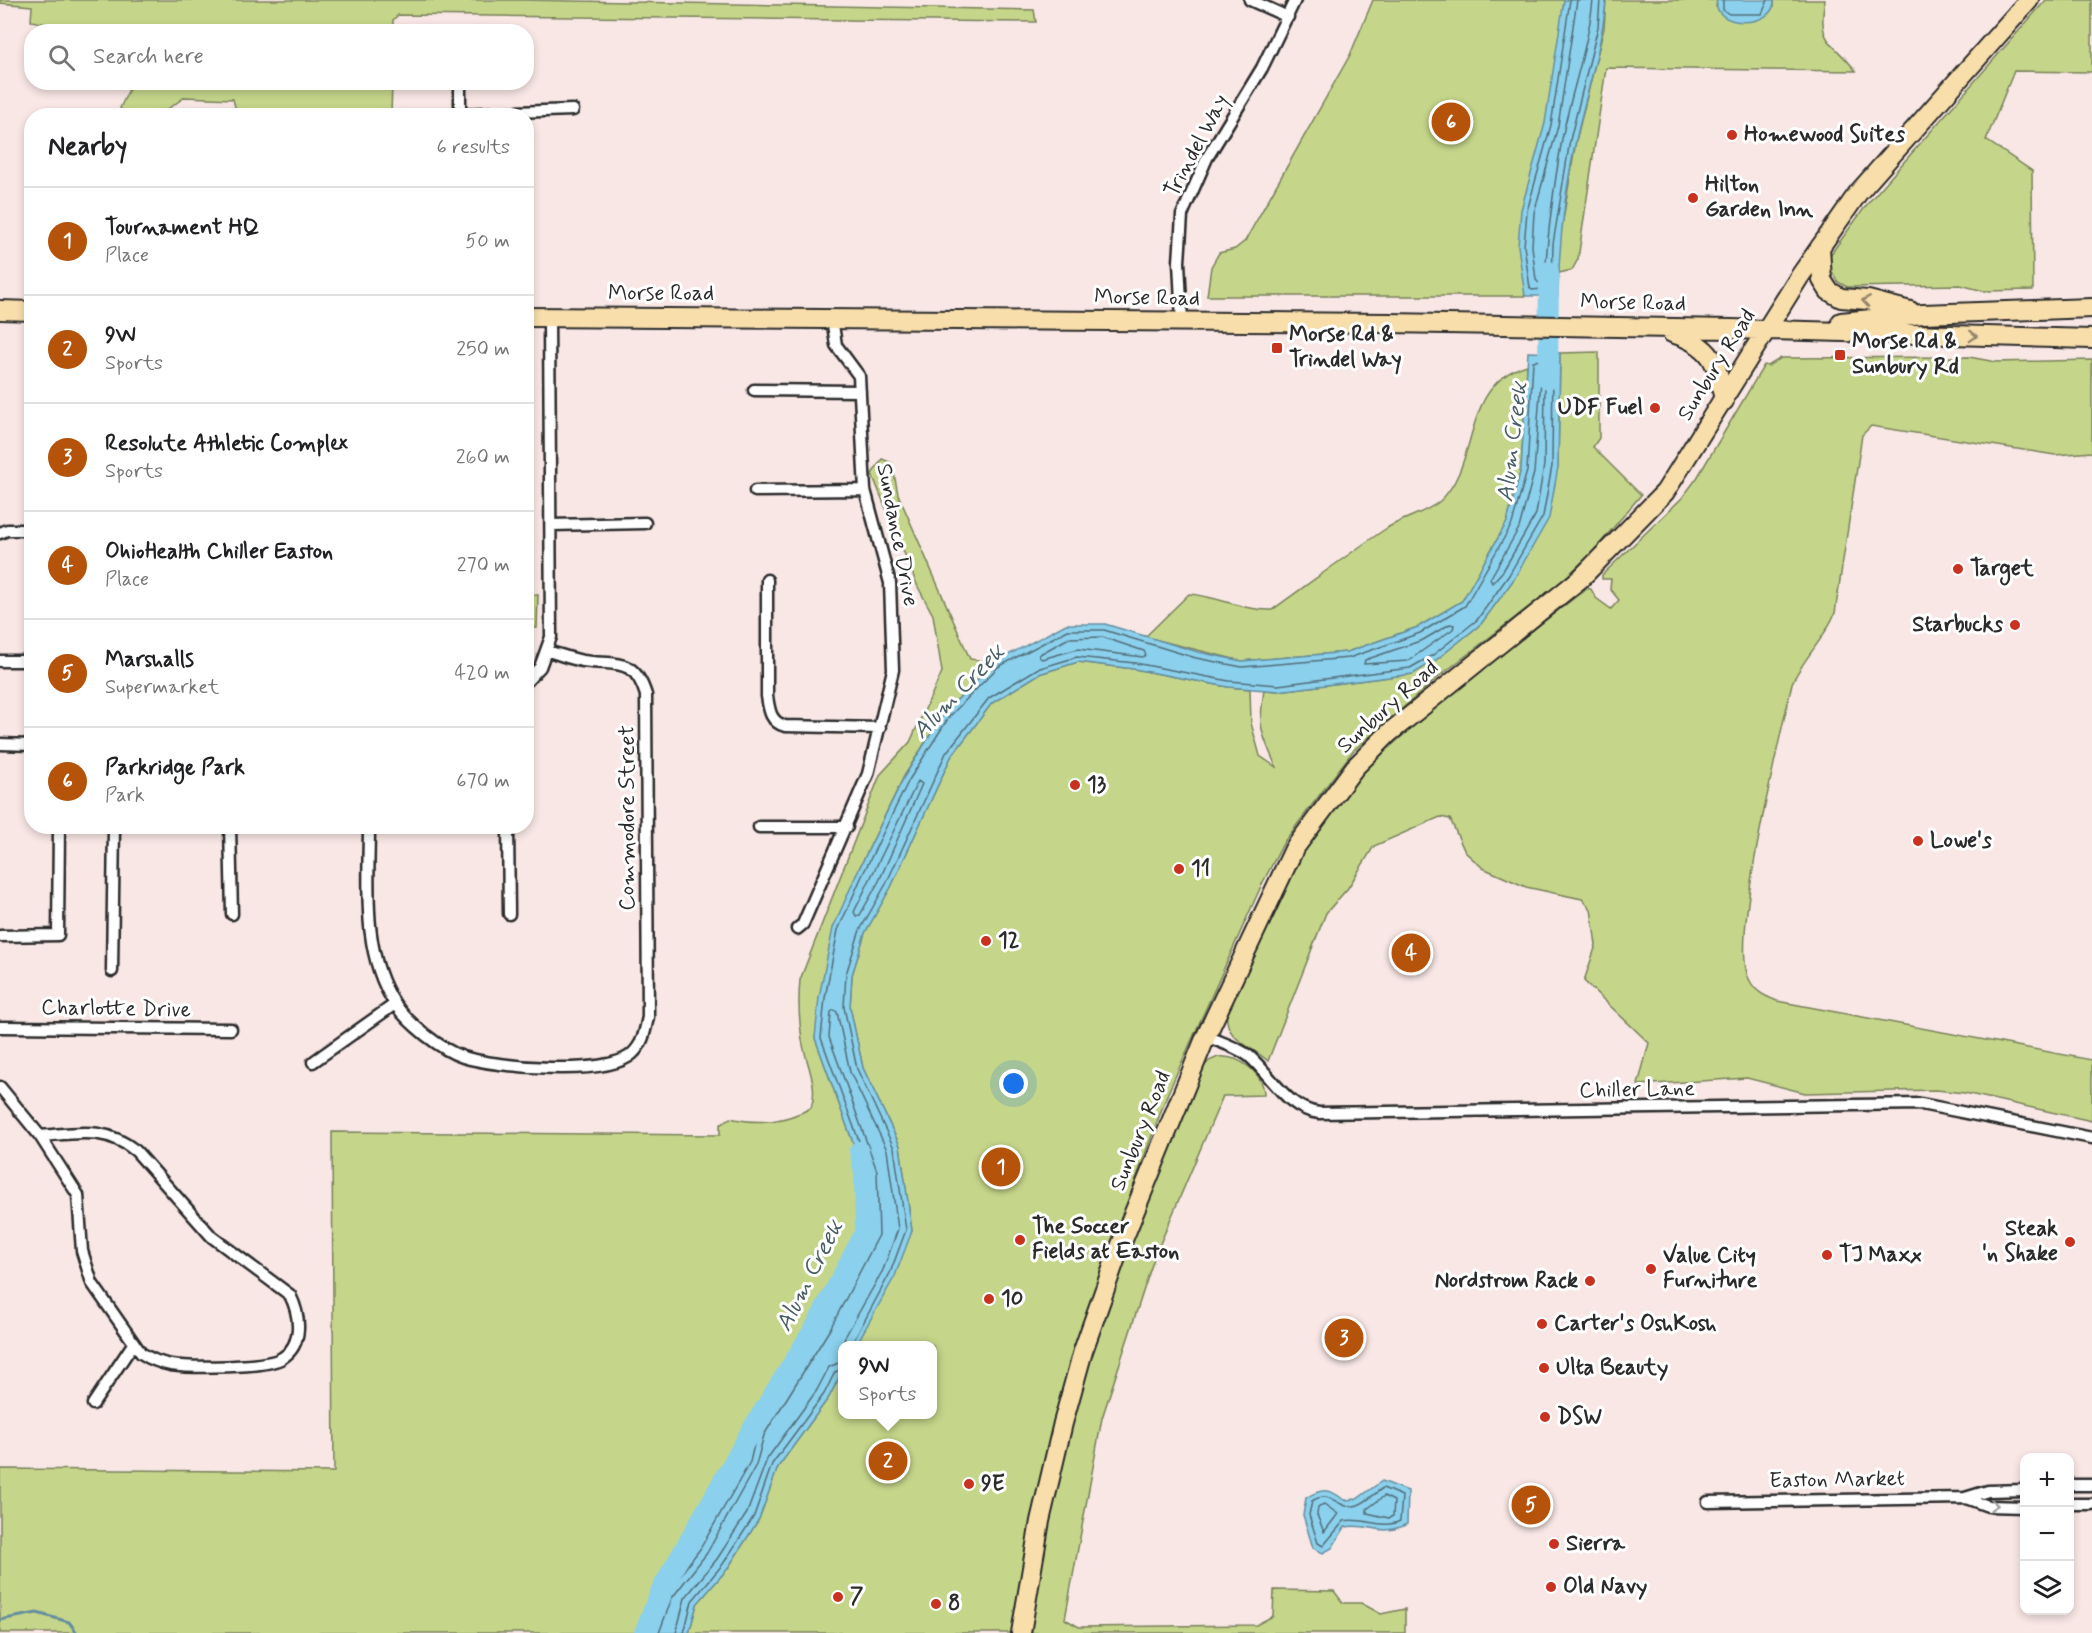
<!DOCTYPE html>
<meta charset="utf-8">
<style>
:root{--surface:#fff;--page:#f2f2f2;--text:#202124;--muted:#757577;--line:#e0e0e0;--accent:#b45309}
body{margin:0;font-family:Mynerve,sans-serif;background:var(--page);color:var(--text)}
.controls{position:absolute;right:18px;bottom:18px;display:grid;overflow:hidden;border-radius:12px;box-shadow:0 3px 9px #0003}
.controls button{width:54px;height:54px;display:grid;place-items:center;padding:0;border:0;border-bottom:2px solid var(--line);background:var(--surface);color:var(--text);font:30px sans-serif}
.you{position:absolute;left:1014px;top:1084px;width:21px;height:21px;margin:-15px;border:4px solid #fff;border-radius:50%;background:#1a73e8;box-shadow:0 0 0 9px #1a73e833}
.badge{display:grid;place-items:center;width:39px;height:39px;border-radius:50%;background:var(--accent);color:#fff;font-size:20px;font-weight:700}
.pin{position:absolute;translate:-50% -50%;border:3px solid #fff;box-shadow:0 2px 6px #0006}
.popup{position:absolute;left:838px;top:1341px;width:99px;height:78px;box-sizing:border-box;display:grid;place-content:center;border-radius:12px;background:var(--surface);filter:drop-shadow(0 2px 4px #0005);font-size:20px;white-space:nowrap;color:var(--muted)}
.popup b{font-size:22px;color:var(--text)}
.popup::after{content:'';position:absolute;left:50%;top:100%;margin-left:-12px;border:12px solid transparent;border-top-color:var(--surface)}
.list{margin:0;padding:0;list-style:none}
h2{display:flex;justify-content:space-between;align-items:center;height:78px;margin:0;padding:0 24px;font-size:26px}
h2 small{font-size:20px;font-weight:400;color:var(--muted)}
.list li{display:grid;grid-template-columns:39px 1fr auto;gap:18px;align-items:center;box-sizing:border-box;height:108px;padding:0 24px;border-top:2px solid var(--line)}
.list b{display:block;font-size:22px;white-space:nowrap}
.list p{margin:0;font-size:20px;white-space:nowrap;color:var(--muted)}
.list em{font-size:20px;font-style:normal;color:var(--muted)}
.icon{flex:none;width:33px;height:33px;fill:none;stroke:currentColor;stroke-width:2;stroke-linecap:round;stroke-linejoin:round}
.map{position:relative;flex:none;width:2092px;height:1633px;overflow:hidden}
.search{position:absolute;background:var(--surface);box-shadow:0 3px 9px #0003;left:24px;top:24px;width:510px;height:66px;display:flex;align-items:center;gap:15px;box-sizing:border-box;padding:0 21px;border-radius:24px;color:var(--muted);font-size:22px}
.panel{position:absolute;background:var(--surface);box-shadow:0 3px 9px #0003;left:24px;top:108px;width:510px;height:726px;border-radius:24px}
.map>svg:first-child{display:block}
.green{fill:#c5d68a;stroke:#78805a;stroke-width:1.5}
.water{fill:#8bd0ed;stroke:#658e9f;stroke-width:1.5}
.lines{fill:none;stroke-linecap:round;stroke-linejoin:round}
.shore{stroke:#516d79;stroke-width:1.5}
.stream{stroke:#658e9f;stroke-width:3}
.river{stroke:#8bd0ed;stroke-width:20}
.street-casing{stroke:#2b2b2b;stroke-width:15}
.primary-casing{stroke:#2b2b2b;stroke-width:22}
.street{stroke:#fff;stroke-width:10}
.primary{stroke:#f8deab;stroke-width:18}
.oneway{stroke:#92846b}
.oneway2{stroke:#a0a0a0}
.poi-dot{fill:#c8321e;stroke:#fff;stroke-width:2}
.labels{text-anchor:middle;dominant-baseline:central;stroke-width:6;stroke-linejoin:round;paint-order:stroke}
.poi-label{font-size:22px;font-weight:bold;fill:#2b2b2b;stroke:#fff;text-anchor:start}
.street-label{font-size:22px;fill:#2b2b2b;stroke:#fff}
.water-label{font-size:24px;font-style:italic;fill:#485d65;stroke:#fff}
</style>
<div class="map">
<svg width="2092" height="1633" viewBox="0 0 2092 1633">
<rect width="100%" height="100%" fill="#f8e7e5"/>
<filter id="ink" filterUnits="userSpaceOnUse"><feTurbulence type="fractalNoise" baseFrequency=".0167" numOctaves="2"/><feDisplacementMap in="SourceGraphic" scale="12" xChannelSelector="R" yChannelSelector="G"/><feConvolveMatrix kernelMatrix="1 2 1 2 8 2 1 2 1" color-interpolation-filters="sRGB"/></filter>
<g filter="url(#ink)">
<path class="green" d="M0,0H523L1034,10L1036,22L398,15L393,20V31L87,32L31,21L32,6L0,3Z
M1373,0H1579L1542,258L1525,296H1207L1211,267L1219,253L1235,249L1245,241L1350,55Z
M1606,0H1717L1716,7L1774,6V0H1825C1817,44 1831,39 1856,71L1606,68L1578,259L1572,270L1559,273V245L1576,141L1604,28Z
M2046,0H2092V72L2014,71L1986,140L2032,171L2033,290L1984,291L1960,285L1847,287L1838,282L1833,273L1826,274L1830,255L1868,203Z
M132,83H392L391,115H237L233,99L185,97L159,115H127L120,108Z
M1599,352V438L1593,447L1641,495L1591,554L1557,585L1441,675L1353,751L1284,842L1262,884L1167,1095L1072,1353L1029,1535L1012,1633H689L697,1604L728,1568L759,1519L778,1467L829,1397L843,1370V1414H933V1346L856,1345L912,1231L900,1146L863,1068L850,1007L852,975L865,933L891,887L951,757L992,703L1039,674L1078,662L1134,669L1228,687L1250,689L1251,723L1260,756L1276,767C1261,730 1258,732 1264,690L1278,691L1413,674L1436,660L1481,624L1514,579L1558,467L1560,353Z
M1969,357L1996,362L2092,360V452L2055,455L1871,426L1862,435L1835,613C1824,640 1805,656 1792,683C1781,736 1729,940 1749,979C1755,992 1765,996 1777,1001L2092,1060V1121L1965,1093L1936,1090L1805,1093L1747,1078L1638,1085L1649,1043L1584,981L1596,945L1591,909L1582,899L1526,887L1483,868L1465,852L1450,819L1440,817L1374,846L1348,888L1326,913L1268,1061C1251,1045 1223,1040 1227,1011L1297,857L1365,763L1375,760L1445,698L1586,589H1591L1596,598L1611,609L1619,600L1610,589L1611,579H1602V575L1682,498L1697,478L1764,365L1768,366L1781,358Z
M1527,365L1521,469L1507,522L1462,601L1418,627L1347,652L1242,661L1145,637L1189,594C1218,596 1243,611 1272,610C1310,583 1348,554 1387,528C1403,518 1426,513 1440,501C1481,463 1460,385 1527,365Z
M882,459L892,463L898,494L970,659L995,662L944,713L904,776L857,873L815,1038L864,1173L865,1232L818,1322L752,1429L744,1459L695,1547L660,1592L644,1633H0V1469L334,1472L332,1132L720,1135V1125L730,1118C760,1125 784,1122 811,1108C819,1085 806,1064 802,1040C799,1020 798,1000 800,980L880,775L910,742L942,672L933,615L918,587L872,474Z
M526,595H538L537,628H527Z
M1218,1057C1239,1055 1264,1073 1264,1095L1223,1096L1154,1258L1102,1418L1065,1619L1079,1627L1256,1625L1273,1616L1274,1590L1334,1591L1343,1603H1361L1381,1614L1405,1609V1633H1031L1055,1484L1095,1330L1201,1070L1209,1061Z"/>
<path class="water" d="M1564,0H1606C1602,48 1586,93 1576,140C1565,190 1559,245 1558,296H1525L1518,246L1521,210L1545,123Z
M1717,0H1774C1776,29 1711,29 1717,0Z
M1528,352L1560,353L1558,467L1549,518L1514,579L1481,624L1436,660L1413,674L1278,691L1228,687L1134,669L1078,662L1039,674L992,703L951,757L891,887L865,933L852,975L850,1007L863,1068L900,1146L912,1231L895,1276L856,1345L843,1346V1370L829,1397L778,1467L759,1519L728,1568L697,1604L689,1633H644L660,1592L695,1547L744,1459L752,1429L818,1322L865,1232L864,1173L815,1038L819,997L833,928L857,873L904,777L944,713L995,662L1066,624H1105L1198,652L1242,661L1347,652L1418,627L1462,601L1507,522L1521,469Z
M1382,1481L1408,1491L1407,1524C1380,1538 1371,1522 1345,1527L1332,1548L1323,1553L1313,1548L1303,1515L1306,1498C1322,1488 1329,1488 1344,1500L1357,1499Z"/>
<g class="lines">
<path class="shore" d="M1570,0L1551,125L1527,211L1524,246L1530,288L1532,290L1552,288L1553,244L1570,140L1598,27L1600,0
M1577,0L1558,126L1534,213L1532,246L1536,280L1539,283L1545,280C1547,233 1554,186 1562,139C1571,92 1588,48 1593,0
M1723,0V10L1729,14H1762L1768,0
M1541,380L1545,383L1544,465L1536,514L1503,571L1492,583L1490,579L1519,528L1534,473Z
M1450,624L1454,625L1453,629L1408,661L1364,664L1365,660L1423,640Z
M1102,637L1144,651L1146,655L1143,657L1078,649L1042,659L1039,657L1040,654L1069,638Z
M918,781L922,784L879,881L860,915L856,916L854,912Z
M1383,1488L1402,1496L1400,1521C1383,1530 1363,1517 1344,1521L1323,1546L1318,1543L1309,1515L1312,1501C1334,1488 1336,1512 1358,1505C1367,1502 1375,1493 1383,1488Z
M1384,1496L1394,1501L1393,1516L1389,1518L1367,1513V1509Z
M1324,1504L1338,1514L1324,1532L1317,1515L1318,1507Z
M651,1633L665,1595L700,1549L750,1462L757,1432L824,1325L871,1234L870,1171L821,1038L825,998L838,930L862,876L909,780L949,717L998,667L1068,630H1104L1196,658L1242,667L1349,658L1420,633L1465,606L1512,524L1527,471L1533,361L1553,359L1552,466L1543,516L1509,575L1477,620L1433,655L1410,668L1278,685L1229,681L1135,663L1077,657L1037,669L989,698L946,753L886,884L860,930L846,974L844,1007L857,1069L894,1148L906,1230L890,1273L851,1346
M659,1633L672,1598L707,1553L756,1465L764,1435L830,1329L879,1235L877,1171L829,1037L831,1012L834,1010L837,1012L850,1072L887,1150L898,1229L883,1270L845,1337L843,1346
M676,1633L685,1598L717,1559L747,1513L767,1459L817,1390L829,1367L843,1361
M684,1633L692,1601L723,1564L754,1516L772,1464L824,1394L835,1372L843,1369"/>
<path class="stream" d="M0,1620L37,1613L69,1622L77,1633"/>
<path class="river" d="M1548,379L1549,271
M644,1633L660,1592L752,1429L818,1322L865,1232L864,1173L859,1151"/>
<defs>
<path id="street" d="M1250,0L1288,17
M460,82V116
M460,114L573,110
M1182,322L1179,262L1182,215L1207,158L1262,68L1295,0
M754,390L860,391
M755,491L865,490
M551,525L645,523
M0,533L7,530H32
M767,580V696C769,709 770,722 785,726L880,728
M0,661H32
M526,682L540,667L551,637L549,317
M0,744L32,745
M230,826L232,914
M369,826C369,885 361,952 395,1004C408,1023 441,1050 463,1057C495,1067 607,1077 632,1054C643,1044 645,1031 648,1017L646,695C634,656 616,666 583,661C571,659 559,654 547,651
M508,826L509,914
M759,827H847
M797,929L803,924L868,774L893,670L890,583L865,490L859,376L836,345L832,318
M0,936L58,935L59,826
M112,971L114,826
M0,1027L231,1029
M1206,1036C1220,1042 1237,1047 1249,1056C1272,1076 1287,1109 1319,1113L1921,1104L2092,1138
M313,1062L395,1004
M0,1087L40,1136L78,1195L82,1251L92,1283L141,1353C150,1359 160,1363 171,1365C190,1368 267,1368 282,1358C304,1344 300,1315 290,1295L212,1237L136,1151C105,1126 78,1133 40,1136
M93,1404L133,1344
M2070,1485H2092
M1966,1498L1988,1506L2024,1507
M1708,1502L1965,1498L1988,1491L2024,1490
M2070,1504H2092"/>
<path id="primary" d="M1820,247L1822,280L1829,291L1841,298L1868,300L1910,311
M0,310L32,311
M526,317L1389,323L1731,329L2092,339
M1841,322L1923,314L2092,308
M1672,333C1713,346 1717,362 1724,401
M1021,1633L1040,1521L1063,1423L1083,1351L1118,1252L1206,1036L1294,849L1355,767L1389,733L1580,579L1665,492L1800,276L1858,193L2029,0"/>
</defs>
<use href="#street" class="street-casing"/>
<use href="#primary" class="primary-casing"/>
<use href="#street" class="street"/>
<use href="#primary" class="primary"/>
</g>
<defs><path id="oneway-chevron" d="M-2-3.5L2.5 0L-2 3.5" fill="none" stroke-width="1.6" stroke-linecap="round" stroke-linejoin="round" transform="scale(1.5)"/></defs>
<g class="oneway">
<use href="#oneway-chevron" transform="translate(1866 301) rotate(-171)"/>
<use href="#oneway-chevron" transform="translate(1973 336) rotate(2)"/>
</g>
<use class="oneway2" href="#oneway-chevron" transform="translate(1994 1505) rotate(5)"/>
</g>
<g class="poi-dot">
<circle cx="1732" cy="135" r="6"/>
<circle cx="1693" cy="198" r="6"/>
<rect x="1271" y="342" width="12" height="12" rx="3"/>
<rect x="1834" y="349" width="12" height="12" rx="3"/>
<circle cx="1655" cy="408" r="6"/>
<circle cx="1958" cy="569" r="6"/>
<circle cx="2015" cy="625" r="6"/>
<circle cx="1075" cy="785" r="6"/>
<circle cx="1918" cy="841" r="6"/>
<circle cx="1179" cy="869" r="6"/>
<circle cx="986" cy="941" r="6"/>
<circle cx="1020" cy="1240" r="6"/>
<circle cx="2070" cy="1242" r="6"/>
<circle cx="1827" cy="1255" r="6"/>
<circle cx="1651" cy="1269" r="6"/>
<circle cx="1590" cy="1281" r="6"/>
<circle cx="989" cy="1299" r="6"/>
<circle cx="1542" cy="1324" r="6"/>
<circle cx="1544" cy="1368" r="6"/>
<circle cx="1545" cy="1417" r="6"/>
<circle cx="969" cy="1484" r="6"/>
<circle cx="1554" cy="1544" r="6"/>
<circle cx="1551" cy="1587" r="6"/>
<circle cx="838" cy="1597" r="6"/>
<circle cx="936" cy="1604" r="6"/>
</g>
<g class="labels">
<g class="poi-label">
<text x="1744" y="135">Homewood Suites</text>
<text x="1705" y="185">Hilton<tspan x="1705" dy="25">Garden Inn</tspan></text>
<text x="1289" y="335">Morse Rd &amp;<tspan x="1289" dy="25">Trindel Way</tspan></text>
<text x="1852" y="342">Morse Rd &amp;<tspan x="1852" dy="25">Sunbury Rd</tspan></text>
<text x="1643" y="408" text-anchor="end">UDF Fuel</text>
<text x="1970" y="569">Target</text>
<text x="2003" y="625" text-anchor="end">Starbucks</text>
<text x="1087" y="785">13</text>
<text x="1930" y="841">Lowe's</text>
<text x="1191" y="869">11</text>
<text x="998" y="941">12</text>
<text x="1032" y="1227">The Soccer<tspan x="1032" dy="25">Fields at Easton</tspan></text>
<text x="2058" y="1229" text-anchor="end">Steak<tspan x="2058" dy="25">'n Shake</tspan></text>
<text x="1839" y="1255">TJ Maxx</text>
<text x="1663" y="1256">Value City<tspan x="1663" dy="25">Furniture</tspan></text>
<text x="1578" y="1281" text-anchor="end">Nordstrom Rack</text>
<text x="1001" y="1299">10</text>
<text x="1554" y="1324">Carter's OshKosh</text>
<text x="1556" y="1368">Ulta Beauty</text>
<text x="1557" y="1417">DSW</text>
<text x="981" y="1484">9E</text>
<text x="1566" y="1544">Sierra</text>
<text x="1563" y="1587">Old Navy</text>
<text x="850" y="1597">7</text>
<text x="948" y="1604">8</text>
</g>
<g class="street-label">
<text transform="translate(1197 146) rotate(-62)">Trindel Way</text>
<text x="661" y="294">Morse Road</text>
<text transform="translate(1147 298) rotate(1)">Morse Road</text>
<text transform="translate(1633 303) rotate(1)">Morse Road</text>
<text transform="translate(1717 365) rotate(-58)">Sunbury Road</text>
<text transform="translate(897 535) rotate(79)">Sundance Drive</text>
<text transform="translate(1388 707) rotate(-42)">Sunbury Road</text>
<text transform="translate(628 818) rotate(-90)">Commodore Street</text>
<text transform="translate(116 1009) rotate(1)">Charlotte Drive</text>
<text transform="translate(1637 1090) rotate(-1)">Chiller Lane</text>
<text transform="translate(1141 1131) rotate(-68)">Sunbury Road</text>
<text transform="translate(1837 1480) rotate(-1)">Easton Market</text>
</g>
<g class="water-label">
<text transform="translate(1513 442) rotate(-83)">Alum Creek</text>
<text transform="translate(959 692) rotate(-46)">Alum Creek</text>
<text transform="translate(810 1276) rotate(-63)">Alum Creek</text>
</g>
</g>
</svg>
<div class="controls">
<button>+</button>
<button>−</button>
<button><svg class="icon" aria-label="layers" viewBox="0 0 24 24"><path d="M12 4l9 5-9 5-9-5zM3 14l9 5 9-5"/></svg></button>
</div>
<div class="you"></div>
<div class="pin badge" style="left:1001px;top:1167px">1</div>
<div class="pin badge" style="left:888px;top:1461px">2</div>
<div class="popup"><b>9W</b>Sports</div>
<div class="pin badge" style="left:1344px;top:1338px">3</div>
<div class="pin badge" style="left:1411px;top:953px">4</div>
<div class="pin badge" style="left:1531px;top:1505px">5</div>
<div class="pin badge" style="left:1451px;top:122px">6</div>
<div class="search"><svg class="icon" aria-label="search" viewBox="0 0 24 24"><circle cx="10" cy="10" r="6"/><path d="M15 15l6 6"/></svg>Search here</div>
<section class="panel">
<h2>Nearby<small>6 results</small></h2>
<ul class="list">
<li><span class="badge">1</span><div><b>Tournament HQ</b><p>Place</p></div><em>50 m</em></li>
<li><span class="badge">2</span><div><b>9W</b><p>Sports</p></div><em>250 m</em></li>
<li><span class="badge">3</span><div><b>Resolute Athletic Complex</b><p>Sports</p></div><em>260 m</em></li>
<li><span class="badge">4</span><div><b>OhioHealth Chiller Easton</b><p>Place</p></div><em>270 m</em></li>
<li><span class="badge">5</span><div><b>Marshalls</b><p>Supermarket</p></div><em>420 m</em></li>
<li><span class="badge">6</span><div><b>Parkridge Park</b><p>Park</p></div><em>670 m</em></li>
</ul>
</section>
</div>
